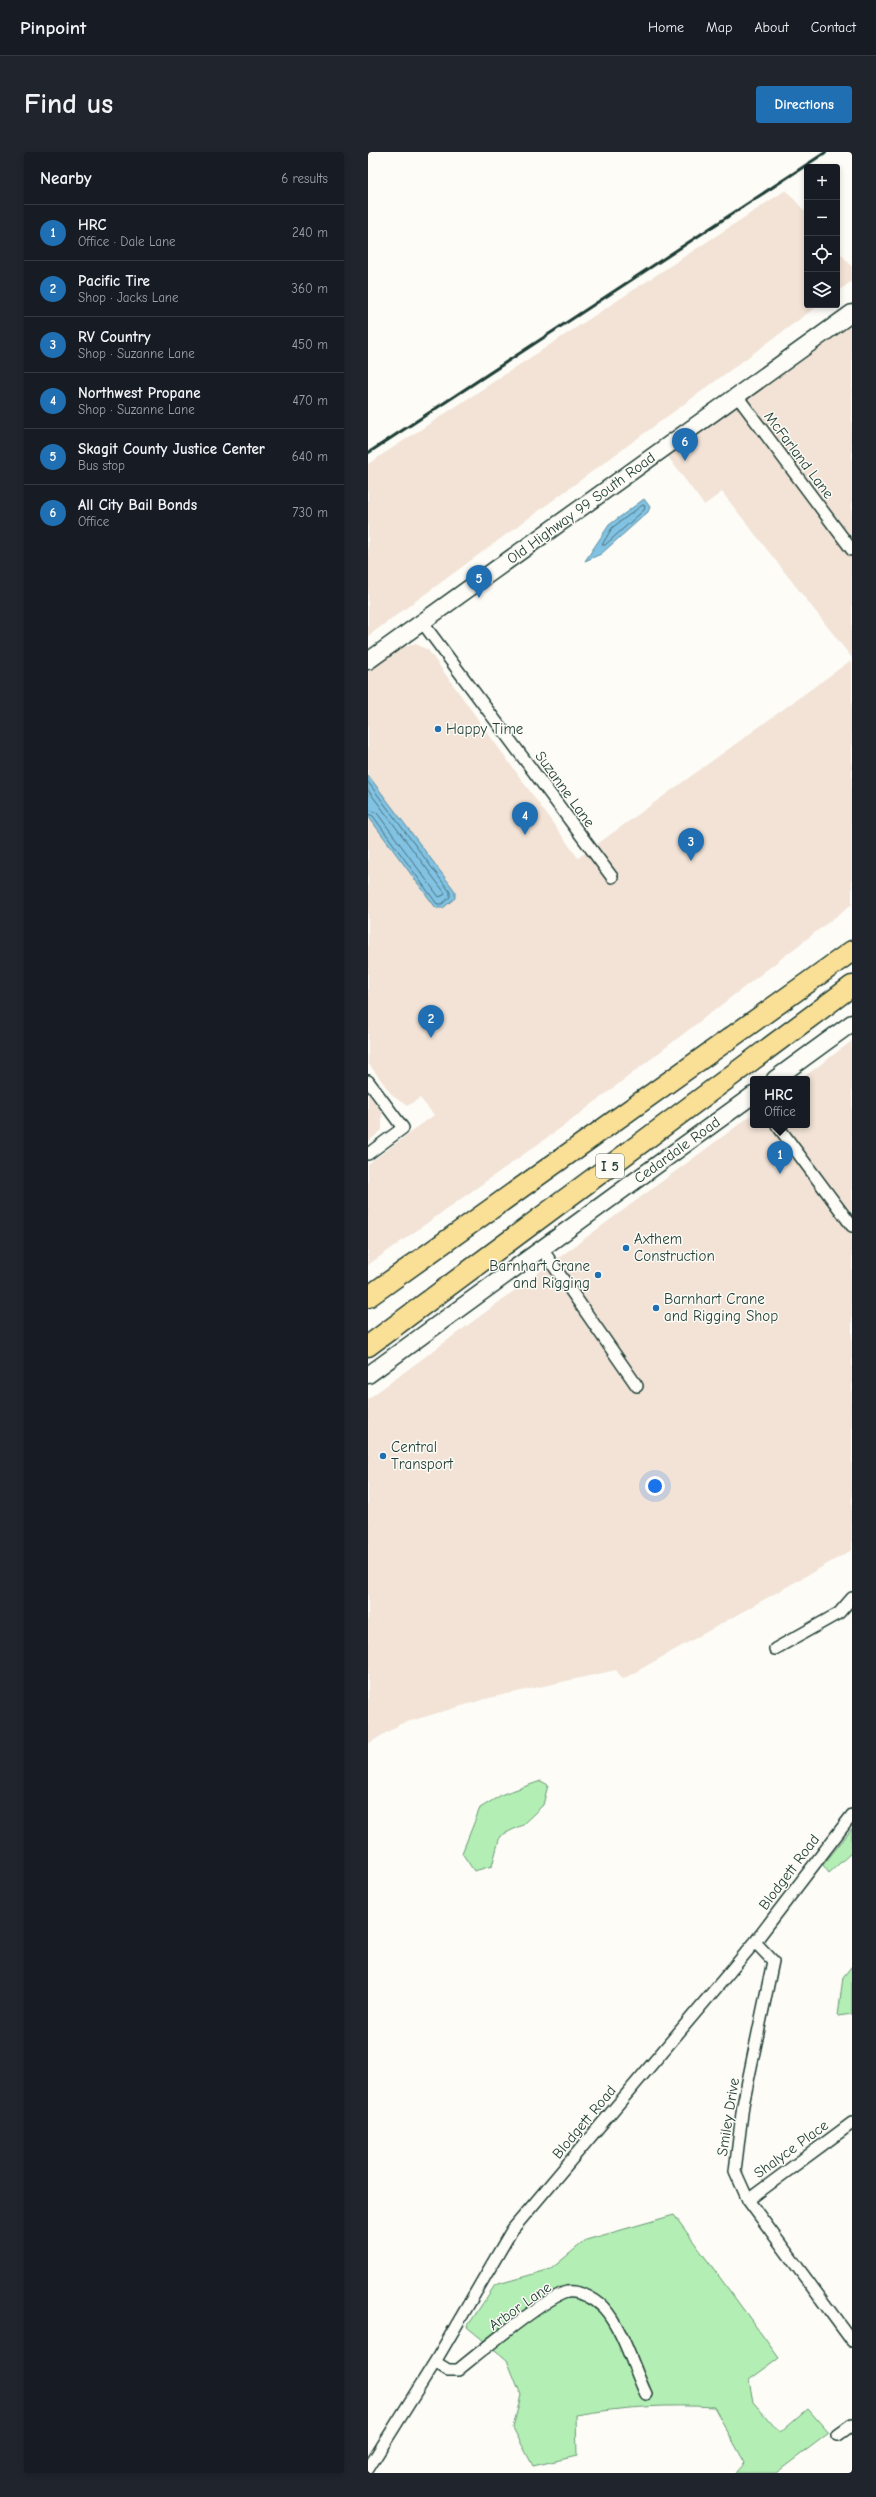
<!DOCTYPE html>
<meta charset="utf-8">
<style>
:root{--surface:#171b24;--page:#20242c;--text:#f1f3f6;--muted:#9ea1a6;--line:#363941;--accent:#1f6fb2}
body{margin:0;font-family:"Comic Neue",sans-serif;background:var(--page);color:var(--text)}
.controls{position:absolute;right:12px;top:12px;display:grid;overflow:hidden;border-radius:4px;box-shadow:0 2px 6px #0003}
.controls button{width:36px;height:36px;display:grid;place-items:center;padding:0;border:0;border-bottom:1px solid var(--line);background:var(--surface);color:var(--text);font:20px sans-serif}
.you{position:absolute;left:287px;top:1334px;width:14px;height:14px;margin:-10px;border:3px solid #fff;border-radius:50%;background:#1a73e8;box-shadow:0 0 0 6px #1a73e833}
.badge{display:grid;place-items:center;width:26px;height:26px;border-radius:50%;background:var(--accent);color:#fff;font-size:13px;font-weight:700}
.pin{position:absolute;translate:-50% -33px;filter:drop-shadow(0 1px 2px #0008)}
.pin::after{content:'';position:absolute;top:21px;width:14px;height:12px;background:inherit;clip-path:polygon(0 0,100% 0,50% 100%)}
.popup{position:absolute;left:382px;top:924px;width:60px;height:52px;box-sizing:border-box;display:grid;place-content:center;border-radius:4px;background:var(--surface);filter:drop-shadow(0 1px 3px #0005);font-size:13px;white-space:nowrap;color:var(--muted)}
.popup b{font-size:15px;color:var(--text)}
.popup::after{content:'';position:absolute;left:50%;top:100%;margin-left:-8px;border:8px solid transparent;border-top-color:var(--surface)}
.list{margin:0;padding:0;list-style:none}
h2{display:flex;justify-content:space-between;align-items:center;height:52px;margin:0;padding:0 16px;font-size:17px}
h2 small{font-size:13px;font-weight:400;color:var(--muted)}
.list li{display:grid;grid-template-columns:26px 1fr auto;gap:12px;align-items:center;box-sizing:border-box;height:56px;padding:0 16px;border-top:1px solid var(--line)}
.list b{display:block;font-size:15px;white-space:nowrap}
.list p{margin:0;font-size:13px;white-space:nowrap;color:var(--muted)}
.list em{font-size:13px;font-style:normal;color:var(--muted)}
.icon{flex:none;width:22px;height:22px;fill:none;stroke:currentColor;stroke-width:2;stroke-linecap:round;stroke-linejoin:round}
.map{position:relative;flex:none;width:484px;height:2321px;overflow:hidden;border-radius:4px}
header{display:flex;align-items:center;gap:24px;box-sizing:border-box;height:56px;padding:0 20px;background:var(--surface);border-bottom:1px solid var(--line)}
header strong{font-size:19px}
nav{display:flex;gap:22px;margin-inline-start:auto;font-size:14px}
.intro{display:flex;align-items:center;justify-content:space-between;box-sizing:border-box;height:96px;padding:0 24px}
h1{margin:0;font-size:28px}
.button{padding:10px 18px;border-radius:4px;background:var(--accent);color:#fff;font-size:14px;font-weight:700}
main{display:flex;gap:24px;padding:0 24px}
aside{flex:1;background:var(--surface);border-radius:4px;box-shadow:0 2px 6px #0003}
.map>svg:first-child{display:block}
.built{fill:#f2e3d6}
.green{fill:#b3efb4;stroke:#699674}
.water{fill:#82c2e3;stroke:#5a8d9d}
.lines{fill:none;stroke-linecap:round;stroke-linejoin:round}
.shore{stroke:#47727a;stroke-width:1}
.street-casing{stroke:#1f3d34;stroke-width:14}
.secondary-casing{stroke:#1f3d34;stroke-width:19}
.highway-casing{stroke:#1f3d34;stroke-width:23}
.street{stroke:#fdfcf7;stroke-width:11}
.secondary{stroke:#fdfcf7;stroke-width:16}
.highway{stroke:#fadf96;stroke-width:20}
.rail{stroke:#1f3d34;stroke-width:3}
.poi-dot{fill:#1f6fb2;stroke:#fdfcf7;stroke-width:1.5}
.labels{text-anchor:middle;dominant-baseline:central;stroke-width:3;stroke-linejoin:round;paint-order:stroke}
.shield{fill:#fdfcf7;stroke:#62766e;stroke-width:1}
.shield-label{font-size:14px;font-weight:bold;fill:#1f3d34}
.street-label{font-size:15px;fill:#1f3d34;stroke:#fdfcf7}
.poi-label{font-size:15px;fill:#1f3d34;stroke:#fdfcf7;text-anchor:start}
</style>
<header>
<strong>Pinpoint</strong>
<nav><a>Home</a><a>Map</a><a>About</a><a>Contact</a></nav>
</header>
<div class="intro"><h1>Find us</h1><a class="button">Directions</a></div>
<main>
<aside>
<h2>Nearby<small>6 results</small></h2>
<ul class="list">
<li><span class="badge">1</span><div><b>HRC</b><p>Office · Dale Lane</p></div><em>240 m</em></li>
<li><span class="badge">2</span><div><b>Pacific Tire</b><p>Shop · Jacks Lane</p></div><em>360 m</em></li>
<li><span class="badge">3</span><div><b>RV Country</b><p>Shop · Suzanne Lane</p></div><em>450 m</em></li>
<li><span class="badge">4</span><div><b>Northwest Propane</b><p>Shop · Suzanne Lane</p></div><em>470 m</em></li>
<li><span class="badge">5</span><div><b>Skagit County Justice Center</b><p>Bus stop</p></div><em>640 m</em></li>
<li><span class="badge">6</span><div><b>All City Bail Bonds</b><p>Office</p></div><em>730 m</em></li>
</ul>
</aside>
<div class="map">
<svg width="484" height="2321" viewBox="0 0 484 2321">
<rect width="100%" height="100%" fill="#fdfcf7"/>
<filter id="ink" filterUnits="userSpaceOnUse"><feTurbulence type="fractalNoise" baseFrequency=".025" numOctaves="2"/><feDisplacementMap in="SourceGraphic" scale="8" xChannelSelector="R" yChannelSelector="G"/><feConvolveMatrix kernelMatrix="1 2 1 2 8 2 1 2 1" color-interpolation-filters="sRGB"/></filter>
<g filter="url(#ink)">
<path class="built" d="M418,38L439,62V153H451L0,484V312Z
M469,97L484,115V129L469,140Z
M484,167V506L354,340L336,353L298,302Z
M48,492L60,498L210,706L482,509L484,512V752L201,970L0,1113V1012L66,963L52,946L39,954L25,944L0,911V520L35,495Z
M484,889V1398L255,1527L248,1518L121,1546L32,1572L0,1592V1247L385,962V973H439V927H433Z
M0,941L14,960V978L0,990Z"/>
<path class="green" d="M173,1629L180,1633L175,1653L154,1673L132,1684L124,1714L106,1719L94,1701L112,1656L135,1642Z
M484,1677V1700L461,1721L455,1713Z
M484,1814V1862L470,1864L475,1825Z
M306,2063L411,2206L381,2228L385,2250L412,2281L440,2257L461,2281L408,2321H368L377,2311L346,2255C299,2252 255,2255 208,2263L209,2304L165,2314L145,2276L153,2243L139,2208L99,2175L127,2133L183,2117L218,2088Z"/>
<path class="water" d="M276,347L282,355L280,360L233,402L217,409L241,373Z
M0,623L87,739V746L75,756H68L0,664Z"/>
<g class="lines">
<path class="shore" d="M275,353L277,354L276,358L237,393H234L244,376Z
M0,630L82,740V745L74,752H69L5,664L0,662
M0,638L77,741L76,743L71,745L9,661L0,657"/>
<defs>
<path id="street" d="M369,244L484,398
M54,470L244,725
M0,929L35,976L0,1002
M409,973L484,1074
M174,1097L269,1234
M407,1497L471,1461L484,1446
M387,1790L405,1809L375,1953L367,2019L380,2048L484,2189
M380,2048L484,1971
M67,2210L80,2218H90C110,2202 179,2144 199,2140C211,2138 227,2147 235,2155C254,2175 266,2217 278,2242
M470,2283L484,2273
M0,2317L67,2210L144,2078L387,1790L484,1663"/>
<path id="secondary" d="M0,509L484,161
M407,927L484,871
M0,1223L385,943"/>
<path id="highway" d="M0,1145L484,799
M0,1194L484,834"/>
</defs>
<use href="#street" class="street-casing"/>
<use href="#secondary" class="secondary-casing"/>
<use href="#highway" class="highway-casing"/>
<use href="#street" class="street"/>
<use href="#secondary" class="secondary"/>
<use href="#highway" class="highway"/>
<path class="rail" d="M0,301L458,0"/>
</g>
</g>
<g class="poi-dot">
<circle cx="70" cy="577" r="4"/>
<circle cx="258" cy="1096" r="4"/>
<circle cx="230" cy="1123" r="4"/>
<circle cx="288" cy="1156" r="4"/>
<circle cx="15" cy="1304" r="4"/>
</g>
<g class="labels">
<rect class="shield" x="228" y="1002" width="28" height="24" rx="3"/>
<g class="shield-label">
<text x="242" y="1014">I 5</text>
</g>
<g class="street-label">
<text transform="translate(431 303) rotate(53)">McFarland Lane</text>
<text transform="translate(213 356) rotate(-36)">Old Highway 99 South Road</text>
<text transform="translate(197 637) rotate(54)">Suzanne Lane</text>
<text transform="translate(309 998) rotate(-36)">Cedardale Road</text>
<text transform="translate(421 1720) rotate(-53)">Blodgett Road</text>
<text transform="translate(360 1965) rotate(-81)">Smiley Drive</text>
<text transform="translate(216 1970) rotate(-50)">Blodgett Road</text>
<text transform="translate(423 1997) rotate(-36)">Shalyce Place</text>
<text transform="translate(152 2154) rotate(-35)">Arbor Lane</text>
</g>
<g class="poi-label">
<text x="78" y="577">Happy Time</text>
<text x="266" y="1087">Axthem<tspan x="266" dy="17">Construction</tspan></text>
<text x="222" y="1114" text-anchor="end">Barnhart Crane<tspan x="222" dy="17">and Rigging</tspan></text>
<text x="296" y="1147">Barnhart Crane<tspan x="296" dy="17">and Rigging Shop</tspan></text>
<text x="23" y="1295">Central<tspan x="23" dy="17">Transport</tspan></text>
</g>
</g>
</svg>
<div class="controls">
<button>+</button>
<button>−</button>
<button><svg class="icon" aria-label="locate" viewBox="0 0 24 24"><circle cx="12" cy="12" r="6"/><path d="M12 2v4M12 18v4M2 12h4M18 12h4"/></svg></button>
<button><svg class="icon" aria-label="layers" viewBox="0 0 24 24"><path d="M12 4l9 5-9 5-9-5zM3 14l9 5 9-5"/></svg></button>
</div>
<div class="you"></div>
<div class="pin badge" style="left:412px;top:1022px">1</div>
<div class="popup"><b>HRC</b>Office</div>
<div class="pin badge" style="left:63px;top:886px">2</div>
<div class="pin badge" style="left:323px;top:709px">3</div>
<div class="pin badge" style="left:157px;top:683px">4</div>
<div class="pin badge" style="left:111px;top:446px">5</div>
<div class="pin badge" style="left:317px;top:309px">6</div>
</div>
</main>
